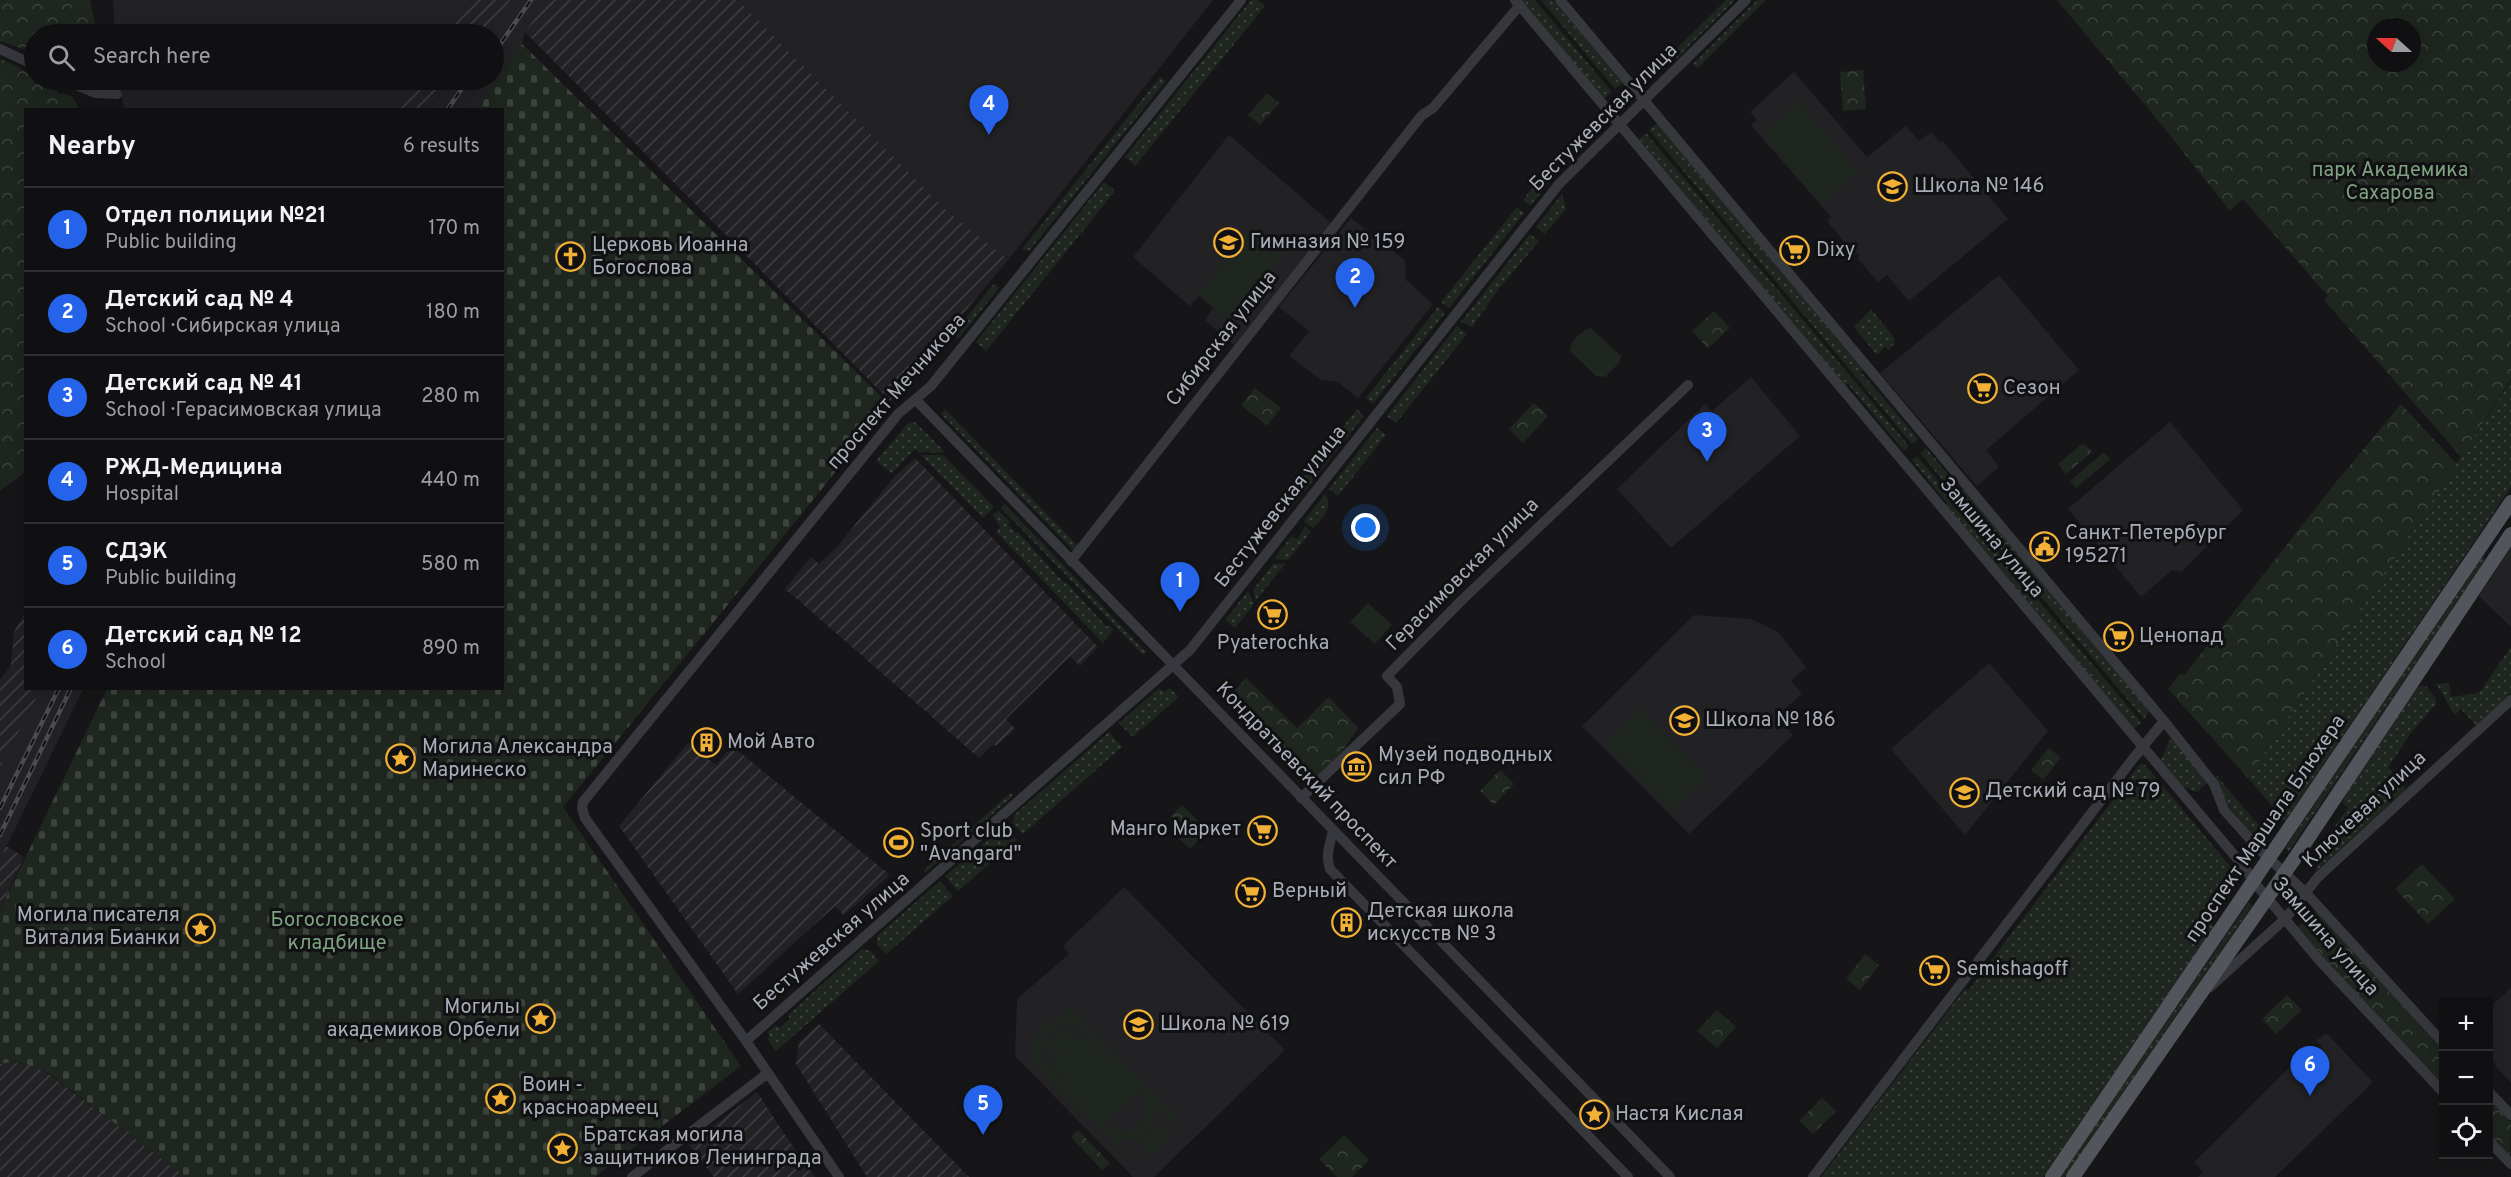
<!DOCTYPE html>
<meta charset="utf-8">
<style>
:root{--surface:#101012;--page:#1e1e20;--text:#f1f3f6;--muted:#9c9d9f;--line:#303032;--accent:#2563eb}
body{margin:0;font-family:Overpass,sans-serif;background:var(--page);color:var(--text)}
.controls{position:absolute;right:18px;bottom:18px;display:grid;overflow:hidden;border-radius:0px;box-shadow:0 6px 24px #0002}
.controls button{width:54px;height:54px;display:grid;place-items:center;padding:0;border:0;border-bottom:2px solid var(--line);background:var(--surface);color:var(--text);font:30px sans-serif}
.compass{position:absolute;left:2367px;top:18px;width:54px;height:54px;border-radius:50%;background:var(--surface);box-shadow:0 6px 24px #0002;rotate:291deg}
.you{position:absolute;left:1366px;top:528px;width:21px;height:21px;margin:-15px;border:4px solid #fff;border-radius:50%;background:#1a73e8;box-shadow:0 0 0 9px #1a73e833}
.badge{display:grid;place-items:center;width:39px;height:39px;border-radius:50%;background:var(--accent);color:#fff;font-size:20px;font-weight:700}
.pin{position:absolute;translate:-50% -50px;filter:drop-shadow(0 2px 3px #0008)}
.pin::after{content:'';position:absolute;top:32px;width:21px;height:18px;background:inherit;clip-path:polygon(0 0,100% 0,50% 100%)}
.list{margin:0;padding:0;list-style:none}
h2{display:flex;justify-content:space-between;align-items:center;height:78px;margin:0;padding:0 24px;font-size:26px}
h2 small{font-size:20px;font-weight:400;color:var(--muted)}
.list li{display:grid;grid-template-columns:39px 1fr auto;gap:18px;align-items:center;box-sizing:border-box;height:84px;padding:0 24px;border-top:2px solid var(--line)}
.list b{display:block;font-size:22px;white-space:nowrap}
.list p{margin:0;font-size:20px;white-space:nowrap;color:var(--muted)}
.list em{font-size:20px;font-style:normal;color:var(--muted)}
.icon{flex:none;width:33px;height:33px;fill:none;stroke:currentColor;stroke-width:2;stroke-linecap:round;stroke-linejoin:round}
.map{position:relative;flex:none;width:2511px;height:1177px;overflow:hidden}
.search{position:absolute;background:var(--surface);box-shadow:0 6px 24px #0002;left:24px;top:24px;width:480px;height:66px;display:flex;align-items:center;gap:15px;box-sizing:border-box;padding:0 21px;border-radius:33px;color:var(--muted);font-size:22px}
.panel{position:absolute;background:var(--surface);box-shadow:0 6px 24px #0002;left:24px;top:108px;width:480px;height:582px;border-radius:0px}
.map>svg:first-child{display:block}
.built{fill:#222225}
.industrial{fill:url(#industrial-furrows)}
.grass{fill:url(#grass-dots)}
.forest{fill:url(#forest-crowns);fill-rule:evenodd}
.cemetery{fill:url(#cemetery-stones)}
.garden{fill:#1e261f;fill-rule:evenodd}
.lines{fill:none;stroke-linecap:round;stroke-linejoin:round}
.minor{stroke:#37383d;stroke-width:10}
.major{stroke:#53555c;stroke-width:14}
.rail-casing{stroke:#4a4c52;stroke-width:4.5}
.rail{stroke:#111113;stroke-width:2;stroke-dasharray:7;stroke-linecap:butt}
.labels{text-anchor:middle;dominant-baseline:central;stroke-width:6;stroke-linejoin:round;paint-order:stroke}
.street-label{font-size:20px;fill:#a8adb8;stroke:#111113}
.park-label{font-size:20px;fill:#7fa381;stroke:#111113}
.poi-label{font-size:20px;fill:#a8adb8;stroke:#111113;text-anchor:start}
</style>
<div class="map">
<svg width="2511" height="1177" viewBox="0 0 2511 1177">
<defs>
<pattern id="industrial-furrows" width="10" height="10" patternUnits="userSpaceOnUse" patternTransform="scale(1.5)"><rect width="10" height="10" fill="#222225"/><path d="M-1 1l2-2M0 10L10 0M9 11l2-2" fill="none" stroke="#3f3f43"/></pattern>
<pattern id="grass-dots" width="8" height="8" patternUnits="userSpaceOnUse" patternTransform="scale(1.5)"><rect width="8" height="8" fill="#1e261f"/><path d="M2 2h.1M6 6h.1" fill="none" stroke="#3c433d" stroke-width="1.8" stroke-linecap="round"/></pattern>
<pattern id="forest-crowns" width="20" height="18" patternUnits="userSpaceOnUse" patternTransform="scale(1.5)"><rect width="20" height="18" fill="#1e261f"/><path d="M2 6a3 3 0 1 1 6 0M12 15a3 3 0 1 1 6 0" fill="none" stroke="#3c433d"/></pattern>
<pattern id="cemetery-stones" width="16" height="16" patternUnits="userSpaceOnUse" patternTransform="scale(1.5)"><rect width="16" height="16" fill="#1e261f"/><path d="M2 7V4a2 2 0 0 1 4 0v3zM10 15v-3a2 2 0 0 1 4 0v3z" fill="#3c433d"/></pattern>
</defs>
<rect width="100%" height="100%" fill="#161618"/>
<path class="built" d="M113,0H471L447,34H115Z
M510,0H548L525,32L522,44L478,109L429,110L450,80H494V34H487Z
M738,0H1213L1012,255L1006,258L946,210Z
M1794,72L1867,157L1906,126L1919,141L1931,132L1940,143L1943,141L2008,219L1909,301L1887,275L1878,282L1857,258L1860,255L1858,253L1855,255L1827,221L1831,217L1751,125L1757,120L1750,112Z
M117,80H415L394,110L125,109Z
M1229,135L1331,223L1234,345L1205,320L1213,308L1199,296L1190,306L1133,257Z
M1351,218L1405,260L1406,280L1433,304L1358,398L1338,382L1321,380L1289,356L1309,331L1279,307Z
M1999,275L2079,370L1986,450L1999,467L1977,486L1880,373Z
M1751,377L1800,436L1671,548L1617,489L1705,404L1712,411Z
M2170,422L2243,510L2181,572L2172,570L2141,597L2068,509Z
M2511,547V627L2479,596Z
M1694,615L1751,619L1778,632L1806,667L1791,681L1802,694L1777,716L1793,735L1689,834L1582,726Z
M1989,663L2048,731L1965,835L1891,749Z
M41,689H83L0,860V767Z
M1124,887L1285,1050L1154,1177H1133L1015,1056L1017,999L1069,954L1063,946Z
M2511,988V1083L2496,1067L2494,1062L2489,1060L2488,1009Z
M2326,1033L2373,1082L2275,1177H2198L2203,1172L2194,1162L2310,1047L2316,1053L2322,1047L2316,1041Z"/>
<path class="industrial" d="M471,0H510L487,34H447Z
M548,0H738L946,210L1006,258L1012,255L890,401L525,32Z
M415,80H450L429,109H394Z
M915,458L1098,647L1080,666L1070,656L1006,719L1015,729L996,746L994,744L979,758L789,592L784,590L811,557L819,564L836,548L895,476Z
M25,612L26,688L41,689L0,767V680L11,665L14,632Z
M688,743L716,765L732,746L890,875L844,915L835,906L738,994L619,826Z
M6,846L24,857L0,909V860Z
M819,1024L969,1177H867L796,1064L799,1042Z
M9,1062L31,1065L46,1072L186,1177H0V1064Z
M757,1092L785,1135L815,1177H714L689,1145Z"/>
<path class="grass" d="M1251,0H1258L1265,6L1135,166L1125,157Z
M1521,0H1535L1612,92L1604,99Z
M1541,0H1553L1623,83L1615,89Z
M1726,0H1735L1677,58L1669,56Z
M1757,0H1766L1698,68L1693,64Z
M1160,77L1166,81L1029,251L1022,249Z
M1657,123L1863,370L1861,372L1918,439L1912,444L1649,130Z
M1646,133L1909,446L1904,451L1848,384L1845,385L1639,139Z
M1558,155L1566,163L1530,206L1523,200Z
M1104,182L1115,191L986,351L976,342Z
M1562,194L1566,209L1545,234L1536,227Z
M1517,207L1524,213L1449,308L1441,302Z
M1530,234L1539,241L1498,290L1472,327L1461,322Z
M994,284L999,288L958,339L952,335Z
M1438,307L1445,313L1373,404L1366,398Z
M1871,309L1895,339L1894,344L1888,350L1885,347L1877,355L1854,327Z
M1457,326L1467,334L1396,423L1387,416Z
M2511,381V487L2285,821L2248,778Z
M945,409L1078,546L1074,551L941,414Z
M1357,409L1364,416L1288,512L1281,506Z
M915,422L944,451L942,453L918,452L915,449L892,473L876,461L907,424Z
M1377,428L1386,435L1338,496L1329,489Z
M1926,448L1961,490L1963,489L2148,709L2149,711L2144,719L1920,453Z
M921,455H943L994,507L983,518Z
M1917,456L2141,722L2137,727L2132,728L1945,505L1947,503L1912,460Z
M1325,494C1334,508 1322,518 1313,528L1304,521Z
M1005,504L1146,652L1143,655L1001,508Z
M998,510L1010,522L1008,525L1016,533L1018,532L1064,583L1066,582L1107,627L1109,625L1113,630L1103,643L996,532L1000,527L993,515Z
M1305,526L1311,532L1288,560L1274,559L1291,537L1298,539Z
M2482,557L2485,560L2289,851L2285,848Z
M1286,563L1256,600L1253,590L1273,564Z
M1248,591L1254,604L1235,628L1225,620Z
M2511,647V693L2476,725L2461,709L2455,715C2447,705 2444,694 2436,684L2449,683L2451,697L2479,693Z
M2426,686L2436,699V704L2410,734L2388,768L2406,789L2316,871L2326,839L2348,808L2342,803L2349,787L2416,687Z
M1159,688L1164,692L1170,688L1179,697L1133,737L1119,723Z
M1109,732L1122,747L1023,834L1013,823L1014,815Z
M2171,737L2207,783L2197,792L2181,786L2160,762Z
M2140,764L2145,765L2237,874L2239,882L2211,924L2214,927L2043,1177H1821L1965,989L1968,991Z
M2216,775L2267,835L2259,843L2226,803Z
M1009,794H1012V797L926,872H924V870Z
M1002,828L1007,830L1017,840L958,891L945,876Z
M940,881L953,896L886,954L877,945V936Z
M2249,902L2252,906L2065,1177H2060Z
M862,949L871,951L879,961L776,1051L767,1039L770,1036L767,1033L776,1025L779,1028L790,1019L788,1015Z"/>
<path class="forest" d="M0,0H90L97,34H34V59L23,49L0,41Z
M2057,0H2511V379L2461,457L2324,300L2328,296L2243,199L2230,211L2161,124ZM2376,27H2412V63H2376Z
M0,59C13,64 28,70 35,83H49L55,86L58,93L72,96L79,109L26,110L25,472L0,491Z
M1863,70L1866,109L1843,111L1840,72Z
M1267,93L1279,103L1260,125L1248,115Z
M1714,311L1730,328L1708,348L1692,331Z
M1255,388L1281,408L1267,426L1241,405Z
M1534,403L1548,416L1523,443L1509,429Z
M2401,404L2457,464L2248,778L2168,689L2180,674H2185L2333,486Z
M2082,444L2086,445L2092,452L2066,474L2058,464Z
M2104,452L2110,459L2076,488L2070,481Z
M1246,678L1297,728L1329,697L1358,728L1341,753L1311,782L1229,697Z
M2049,748L2061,758L2043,780L2031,770Z
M1500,770L1514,784L1494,805L1480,791Z
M1182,805L1208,831L1190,849L1174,834L1180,827L1170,817Z
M2422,864L2455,899L2428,924L2395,889Z
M2316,911L2443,1051V1086L2323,957L2298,927Z
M1865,954L1879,965L1860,990L1846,979Z
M2287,995L2302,1010L2276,1034L2262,1019Z
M1717,1010L1736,1027L1717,1048L1697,1031Z
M1822,1098L1836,1111L1813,1134L1799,1121Z
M2488,1098L2511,1122L2510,1157L2489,1134Z
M1078,1130L1110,1163L1102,1170L1071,1137Z
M1344,1135L1369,1160L1352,1177H1337L1319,1159Z"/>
<path class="cemetery" d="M522,44L888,403L822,489L563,807L741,1066L595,1177H186L47,1072C31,1065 17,1060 0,1064V910L107,689L502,688V110L478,109Z"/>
<path class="garden" d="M1799,102L1858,172L1821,204L1762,134Z
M1250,229L1282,254L1230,320L1198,294Z
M1591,328L1621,356L1619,363L1605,377L1596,376L1570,351C1571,341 1581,330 1591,328Z
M1368,603L1392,625L1375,644L1350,622Z
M1640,710L1706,777L1672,810L1606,743Z
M1071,1007L1180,1119L1175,1124L1156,1106C1154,1128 1139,1143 1116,1140L1134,1158L1131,1160C1125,1154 1120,1146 1113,1140C1095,1125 1042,1081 1035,1060C1031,1050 1033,1038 1040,1029C1048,1020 1057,1017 1069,1016L1065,1012ZM1067,1024L1082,1029L1146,1097L1147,1113L1138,1127L1124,1132L1110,1129L1045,1062C1039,1043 1048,1027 1067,1024Z
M1064,1027L1076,1040L1056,1059L1044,1047Z
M1084,1034L1140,1091L1106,1124L1051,1066Z
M1157,1123L1170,1135L1150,1155L1138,1142Z"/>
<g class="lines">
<path class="minor" d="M1515,0L2245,868L2254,882L2319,960L2444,1093
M1560,0L2164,721L2214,784L2224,810L2258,848L2306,893L2444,1044
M0,49L34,65
M64,80L95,93L117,94
M916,400L1670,1177
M1071,561L1422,115L1433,108L1520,5
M1301,798L1400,704L1397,687L1387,676L1462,600L1688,385
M1333,831C1330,844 1325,856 1330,869L1628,1177
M2210,987L2285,919L2318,877L2511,700
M746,1041L1190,650L1559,184L1746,0
M2488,1091L2511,1115
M2488,1140L2511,1164
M632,1177L768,1073
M839,1177L746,1041L585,818L582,808L583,802L898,414L931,386L1241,0
M1813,1177L2132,760L2164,721"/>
<path class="major" d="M2052,1177L2511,502
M2073,1177L2295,858L2511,534"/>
<defs>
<path id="rail" d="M494,53L531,0
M447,110L468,80
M0,808L59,688
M0,835L71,688"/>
</defs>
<use href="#rail" class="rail-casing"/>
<use href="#rail" class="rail"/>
</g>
<defs>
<symbol id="school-ring" viewBox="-11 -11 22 22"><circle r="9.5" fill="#111113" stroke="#f2b134" stroke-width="1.5"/><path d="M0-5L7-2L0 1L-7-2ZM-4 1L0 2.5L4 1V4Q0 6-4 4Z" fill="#f2b134"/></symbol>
<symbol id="supermarket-ring" viewBox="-11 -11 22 22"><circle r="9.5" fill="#111113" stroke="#f2b134" stroke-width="1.5"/><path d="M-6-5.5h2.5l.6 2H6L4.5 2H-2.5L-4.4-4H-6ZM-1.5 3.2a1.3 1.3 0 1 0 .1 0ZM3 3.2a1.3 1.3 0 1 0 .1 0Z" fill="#f2b134"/></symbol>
<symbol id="church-ring" viewBox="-11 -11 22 22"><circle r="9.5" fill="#111113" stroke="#f2b134" stroke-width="1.5"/><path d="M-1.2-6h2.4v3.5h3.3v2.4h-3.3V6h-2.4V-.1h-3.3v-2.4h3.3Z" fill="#f2b134"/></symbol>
<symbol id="civic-ring" viewBox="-11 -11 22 22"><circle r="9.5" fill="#111113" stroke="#f2b134" stroke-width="1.5"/><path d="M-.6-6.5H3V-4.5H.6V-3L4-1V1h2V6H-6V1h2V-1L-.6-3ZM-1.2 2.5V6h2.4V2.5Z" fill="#f2b134"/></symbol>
<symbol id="building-ring" viewBox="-11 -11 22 22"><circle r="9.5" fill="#111113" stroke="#f2b134" stroke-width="1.5"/><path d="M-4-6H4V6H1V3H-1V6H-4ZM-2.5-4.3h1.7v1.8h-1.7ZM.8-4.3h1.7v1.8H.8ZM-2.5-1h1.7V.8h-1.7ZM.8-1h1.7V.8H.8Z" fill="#f2b134"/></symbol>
<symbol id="sight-ring" viewBox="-11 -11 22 22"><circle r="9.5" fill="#111113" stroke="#f2b134" stroke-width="1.5"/><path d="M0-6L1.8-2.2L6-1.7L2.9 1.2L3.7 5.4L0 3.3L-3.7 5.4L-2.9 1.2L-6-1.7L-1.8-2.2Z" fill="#f2b134"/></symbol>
<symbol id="museum-ring" viewBox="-11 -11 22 22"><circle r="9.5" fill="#111113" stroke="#f2b134" stroke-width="1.5"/><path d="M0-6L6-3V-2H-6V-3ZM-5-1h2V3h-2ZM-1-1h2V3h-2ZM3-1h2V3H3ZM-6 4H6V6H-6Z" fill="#f2b134"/></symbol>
<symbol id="stadium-ring" viewBox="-11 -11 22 22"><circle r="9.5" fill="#111113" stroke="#f2b134" stroke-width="1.5"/><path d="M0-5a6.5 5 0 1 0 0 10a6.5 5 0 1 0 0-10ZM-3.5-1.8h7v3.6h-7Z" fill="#f2b134"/></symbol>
</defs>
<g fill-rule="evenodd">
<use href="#school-ring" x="1876" y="170" width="33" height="33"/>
<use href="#school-ring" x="1212" y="226" width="33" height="33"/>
<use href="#supermarket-ring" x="1778" y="234" width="33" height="33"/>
<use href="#church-ring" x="554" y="240" width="33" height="33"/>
<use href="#supermarket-ring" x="1966" y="372" width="33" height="33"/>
<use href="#civic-ring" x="2028" y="530" width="33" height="33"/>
<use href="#supermarket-ring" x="1256" y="598" width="33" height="33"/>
<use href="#supermarket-ring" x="2102" y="620" width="33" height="33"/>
<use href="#school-ring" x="1668" y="704" width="33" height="33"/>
<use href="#building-ring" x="690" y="726" width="33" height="33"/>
<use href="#sight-ring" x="384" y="742" width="33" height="33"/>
<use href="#museum-ring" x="1340" y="750" width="33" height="33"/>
<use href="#school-ring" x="1948" y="776" width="33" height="33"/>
<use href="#supermarket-ring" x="1246" y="814" width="33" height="33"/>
<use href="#stadium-ring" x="882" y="826" width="33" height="33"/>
<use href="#supermarket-ring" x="1234" y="876" width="33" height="33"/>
<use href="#building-ring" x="1330" y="906" width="33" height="33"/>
<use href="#sight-ring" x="184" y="912" width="33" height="33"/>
<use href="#supermarket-ring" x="1918" y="954" width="33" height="33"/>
<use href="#sight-ring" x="524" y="1002" width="33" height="33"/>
<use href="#school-ring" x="1122" y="1008" width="33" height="33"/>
<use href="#sight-ring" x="484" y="1082" width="33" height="33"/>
<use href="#sight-ring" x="1578" y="1098" width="33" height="33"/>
<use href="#sight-ring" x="546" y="1132" width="33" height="33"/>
</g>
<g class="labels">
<g class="street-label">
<text transform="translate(1604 118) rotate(-45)">Бестужевская улица</text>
<text transform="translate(1222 339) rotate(-52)">Сибирская улица</text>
<text transform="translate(897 392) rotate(-49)">проспект Мечникова</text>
<text transform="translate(1281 507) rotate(-52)">Бестужевская улица</text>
<text transform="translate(1991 538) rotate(50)">Замшина улица</text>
<text transform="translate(1463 575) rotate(-45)">Герасимовская улица</text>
<text transform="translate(1306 776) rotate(46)">Кондратьевский проспект</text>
<text transform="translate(2365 810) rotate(-43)">Ключевая улица</text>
<text transform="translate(2266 829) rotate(-56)">проспект Маршала Блюхера</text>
<text transform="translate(2325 937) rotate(49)">Замшина улица</text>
<text transform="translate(832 942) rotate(-41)">Бестужевская улица</text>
</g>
<g class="park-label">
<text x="2390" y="171">парк Академика<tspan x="2390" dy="23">Сахарова</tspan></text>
<text x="337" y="921">Богословское<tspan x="337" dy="23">кладбище</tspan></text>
</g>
<g class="poi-label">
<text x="1914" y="187">Школа № 146</text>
<text x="1250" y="243">Гимназия № 159</text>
<text x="592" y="246">Церковь Иоанна<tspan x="592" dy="23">Богослова</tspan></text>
<text x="1816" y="251">Dixy</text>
<text x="2003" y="389">Сезон</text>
<text x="2065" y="534">Санкт-Петербург<tspan x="2065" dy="23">195271</tspan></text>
<text x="2139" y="637">Ценопад</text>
<text x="1273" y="644" text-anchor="middle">Pyaterochka</text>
<text x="1705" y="721">Школа № 186</text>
<text x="727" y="743">Мой Авто</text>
<text x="422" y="748">Могила Александра<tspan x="422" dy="23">Маринеско</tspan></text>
<text x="1378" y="756">Музей подводных<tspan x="1378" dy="23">сил РФ</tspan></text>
<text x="1985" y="792">Детский сад № 79</text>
<text x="1241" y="830" text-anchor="end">Манго Маркет</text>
<text x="920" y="832">Sport club<tspan x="920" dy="23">"Avangard"</tspan></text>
<text x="1272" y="892">Верный</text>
<text x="1367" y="912">Детская школа<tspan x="1367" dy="23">искусств № 3</tspan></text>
<text x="180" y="916" text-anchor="end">Могила писателя<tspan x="180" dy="23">Виталия Бианки</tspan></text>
<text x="1956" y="970">Semishagoff</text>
<text x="520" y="1008" text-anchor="end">Могилы<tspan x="520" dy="23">академиков Орбели</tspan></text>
<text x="1160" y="1025">Школа № 619</text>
<text x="522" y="1086">Воин -<tspan x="522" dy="23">красноармеец</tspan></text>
<text x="1615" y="1115">Настя Кислая</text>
<text x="583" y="1136">Братская могила<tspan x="583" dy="23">защитников Ленинграда</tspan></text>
</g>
</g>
</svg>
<div class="controls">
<button>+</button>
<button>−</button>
<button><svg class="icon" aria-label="locate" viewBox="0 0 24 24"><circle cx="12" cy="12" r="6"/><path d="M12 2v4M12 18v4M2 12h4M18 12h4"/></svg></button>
</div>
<svg class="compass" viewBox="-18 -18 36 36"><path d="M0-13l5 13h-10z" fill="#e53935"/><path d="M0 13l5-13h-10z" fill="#9c9d9f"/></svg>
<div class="you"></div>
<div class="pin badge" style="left:1180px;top:612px">1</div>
<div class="pin badge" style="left:1355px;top:308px">2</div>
<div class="pin badge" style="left:1707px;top:462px">3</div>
<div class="pin badge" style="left:989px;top:135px">4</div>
<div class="pin badge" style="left:983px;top:1135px">5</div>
<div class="pin badge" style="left:2310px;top:1096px">6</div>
<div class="search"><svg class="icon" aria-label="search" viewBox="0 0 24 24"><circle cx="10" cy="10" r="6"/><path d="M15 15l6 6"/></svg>Search here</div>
<section class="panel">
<h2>Nearby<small>6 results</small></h2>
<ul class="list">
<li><span class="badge">1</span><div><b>Отдел полиции №21</b><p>Public building</p></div><em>170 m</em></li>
<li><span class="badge">2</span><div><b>Детский сад № 4</b><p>School · Сибирская улица</p></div><em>180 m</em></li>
<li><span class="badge">3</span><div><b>Детский сад № 41</b><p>School · Герасимовская улица</p></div><em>280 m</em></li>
<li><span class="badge">4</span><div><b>РЖД-Медицина</b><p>Hospital</p></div><em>440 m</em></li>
<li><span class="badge">5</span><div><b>СДЭК</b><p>Public building</p></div><em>580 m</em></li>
<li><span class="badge">6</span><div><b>Детский сад № 12</b><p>School</p></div><em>890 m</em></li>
</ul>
</section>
</div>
